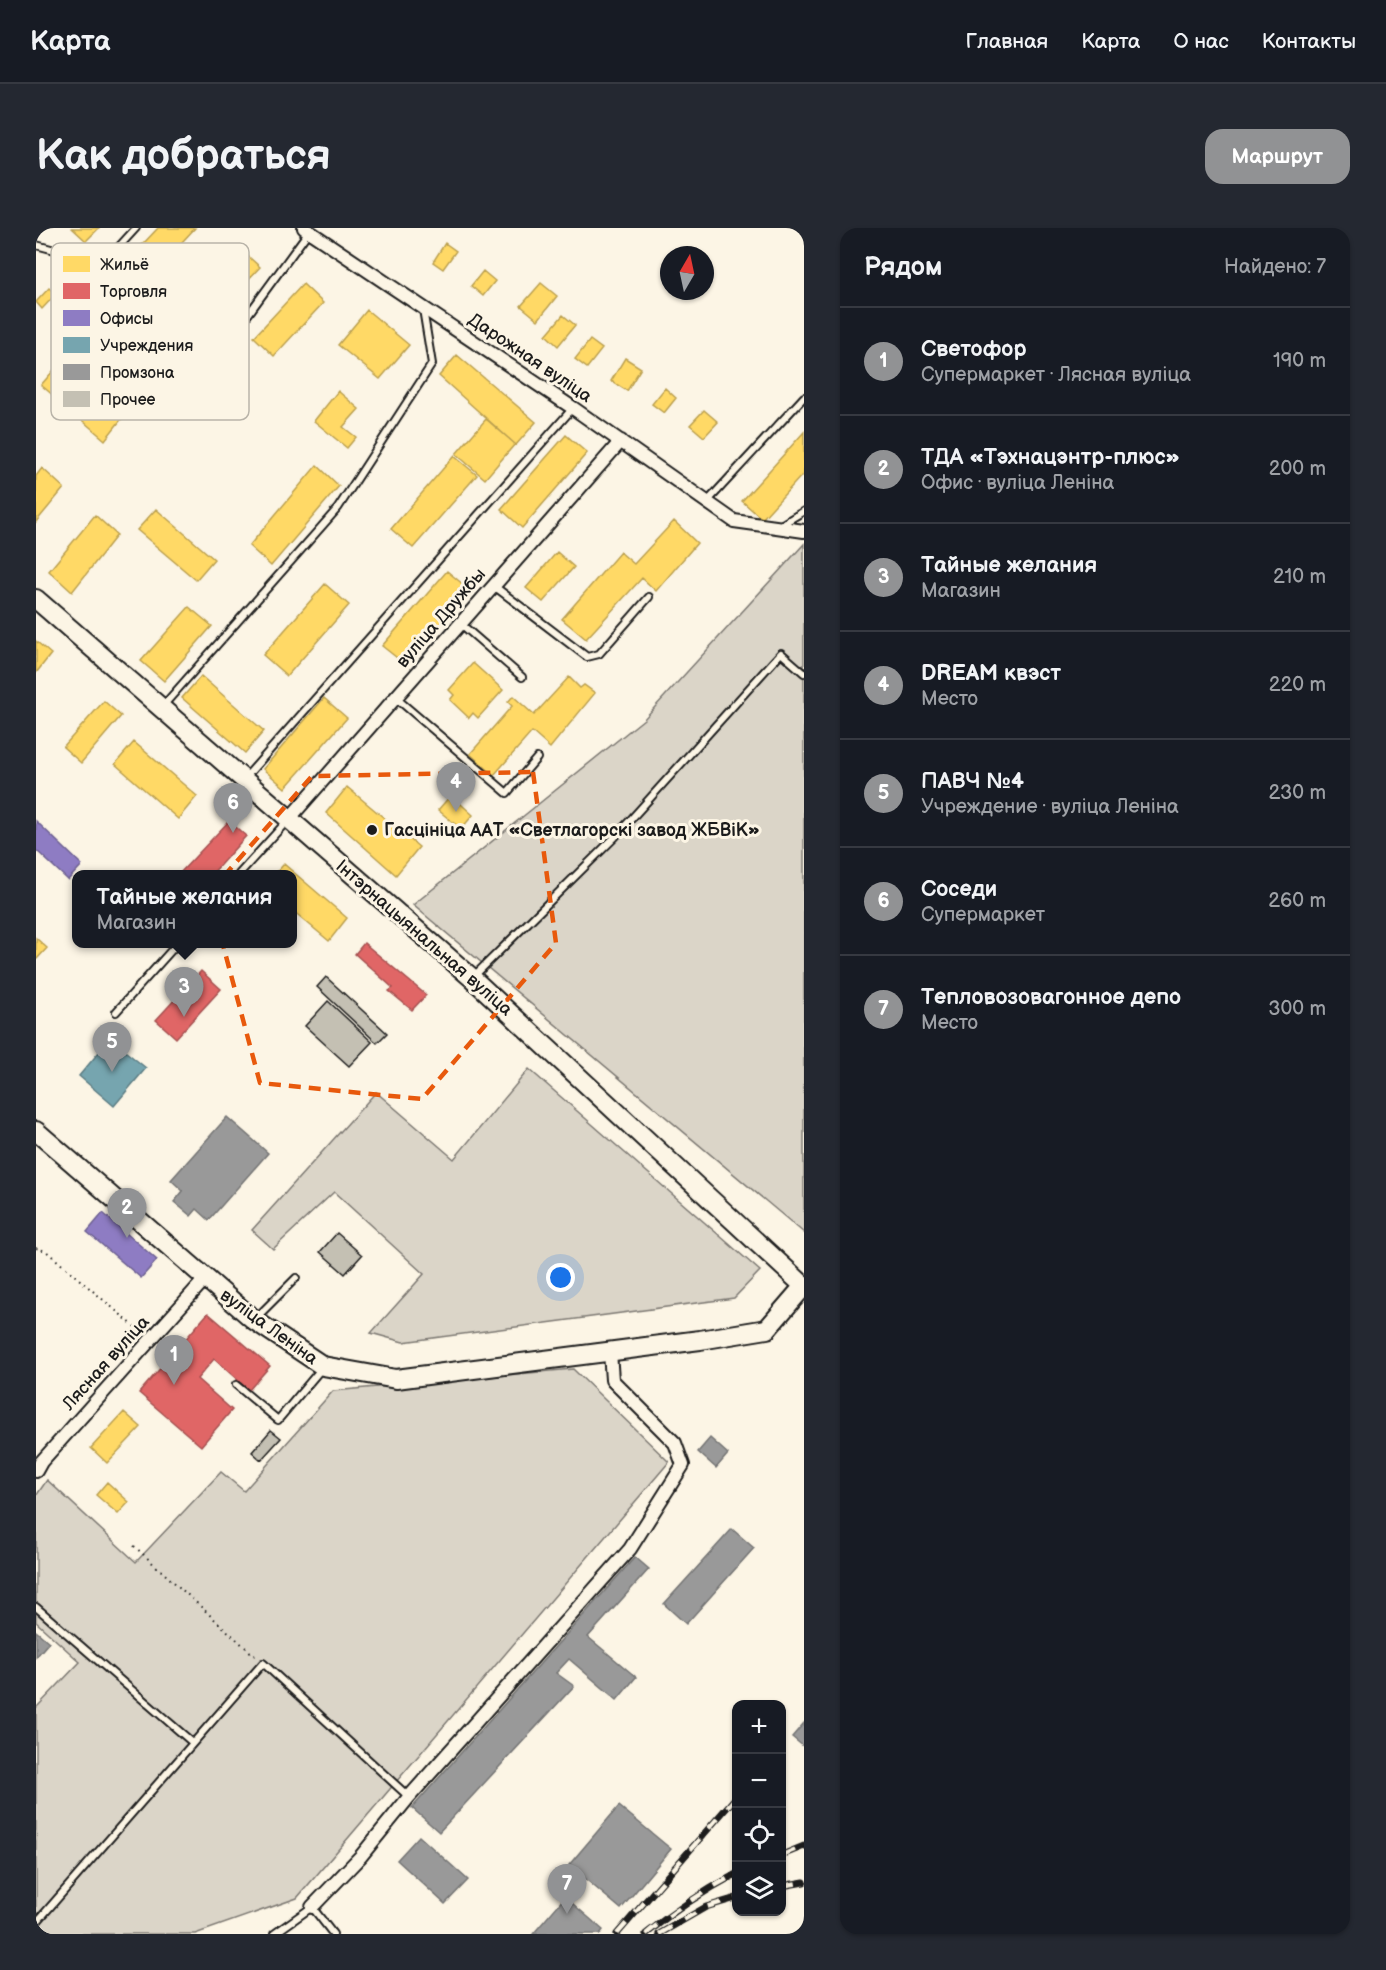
<!DOCTYPE html>
<html lang="ru">
<meta charset="utf-8">
<style>
:root{--surface:#171b24;--page:#242831;--text:#f1f3f6;--muted:#9ea1a6;--line:#363941;--accent:#919294}
body{margin:0;font-family:"Balsamiq Sans",sans-serif;background:var(--page);color:var(--text)}
.controls{position:absolute;right:18px;bottom:18px;display:grid;overflow:hidden;border-radius:12px;box-shadow:0 2px 4px #0004}
.controls button{width:54px;height:54px;display:grid;place-items:center;padding:0;border:0;border-bottom:2px solid var(--line);background:var(--surface);color:var(--text);font:30px sans-serif}
.compass{position:absolute;left:624px;top:18px;width:54px;height:54px;border-radius:50%;background:var(--surface);box-shadow:0 2px 4px #0004;rotate:9deg}
.you{position:absolute;left:525px;top:1050px;width:21px;height:21px;margin:-15px;border:4px solid #fff;border-radius:50%;background:#1a73e8;box-shadow:0 0 0 9px #1a73e833}
.badge{display:grid;place-items:center;width:39px;height:39px;border-radius:50%;background:var(--accent);color:#fff;font-size:20px;font-weight:700}
.pin{position:absolute;translate:-50% -50px;filter:drop-shadow(0 2px 3px #0008)}
.pin::after{content:'';position:absolute;top:32px;width:21px;height:18px;background:inherit;clip-path:polygon(0 0,100% 0,50% 100%)}
.popup{position:absolute;left:36px;top:642px;width:225px;height:78px;box-sizing:border-box;display:grid;place-content:center;border-radius:12px;background:var(--surface);filter:drop-shadow(0 2px 4px #0005);font-size:20px;white-space:nowrap;color:var(--muted)}
.popup b{font-size:22px;color:var(--text)}
.popup::after{content:'';position:absolute;left:50%;top:100%;margin-left:-12px;border:12px solid transparent;border-top-color:var(--surface)}
.list{margin:0;padding:0;list-style:none}
h2{display:flex;justify-content:space-between;align-items:center;height:78px;margin:0;padding:0 24px;font-size:26px}
h2 small{font-size:20px;font-weight:400;color:var(--muted)}
.list li{display:grid;grid-template-columns:39px 1fr auto;gap:18px;align-items:center;box-sizing:border-box;height:108px;padding:0 24px;border-top:2px solid var(--line)}
.list b{display:block;font-size:22px;white-space:nowrap}
.list p{margin:0;font-size:20px;white-space:nowrap;color:var(--muted)}
.list em{font-size:20px;font-style:normal;color:var(--muted)}
.icon{flex:none;width:33px;height:33px;fill:none;stroke:currentColor;stroke-width:2;stroke-linecap:round;stroke-linejoin:round}
.map{position:relative;flex:none;width:768px;height:1706px;overflow:hidden;border-radius:18px}
header{display:flex;align-items:center;gap:36px;box-sizing:border-box;height:84px;padding:0 30px;background:var(--surface);border-bottom:2px solid var(--line)}
header strong{font-size:28px}
nav{display:flex;gap:33px;margin-inline-start:auto;font-size:21px}
.intro{display:flex;align-items:center;justify-content:space-between;box-sizing:border-box;height:144px;padding:0 36px}
h1{margin:0;font-size:42px}
.button{padding:15px 27px;border-radius:18px;background:var(--accent);color:#fff;font-size:21px;font-weight:700}
main{display:flex;gap:36px;padding:0 36px}
aside{flex:1;background:var(--surface);border-radius:18px;box-shadow:0 2px 4px #0004}
.map>svg:first-child{display:block}
.green{fill:#dbd5c8;stroke:#7c7872;stroke-width:1.5}
.homes{fill:#ffd966;stroke:#bba050;stroke-width:1.5}
.shops{fill:#e06666;stroke:#a55050;stroke-width:1.5}
.offices{fill:#8e7cc3;stroke:#6c5f91;stroke-width:1.5}
.public{fill:#76a5af;stroke:#5b7c83;stroke-width:1.5}
.industry{fill:#999;stroke:#747474;stroke-width:1.5}
.building{fill:#c4c0b3;stroke:#1c1c1c;stroke-width:1.5}
.lines{fill:none;stroke-linecap:round;stroke-linejoin:round}
.lane-casing{stroke:#1c1c1c;stroke-width:10}
.street-casing{stroke:#1c1c1c;stroke-width:16}
.secondary-casing{stroke:#1c1c1c;stroke-width:22}
.path{stroke:#1c1c1c;stroke-width:2;stroke-dasharray:1.5 4.5;stroke-linecap:butt}
.lane{stroke:#fcf5e5;stroke-width:6}
.street{stroke:#fcf5e5;stroke-width:12}
.secondary{stroke:#fcf5e5;stroke-width:18}
.rail-casing{stroke:#1c1c1c;stroke-width:7}
.rail{stroke:#fcf5e5;stroke-width:4.5;stroke-dasharray:14;stroke-linecap:butt}
.marked{fill:none;stroke:#e8590c;stroke-width:4.5;stroke-dasharray:12 8;stroke-linejoin:round}
.poi-dot{fill:#1c1c1c;stroke:#fcf5e5;stroke-width:2}
.labels{text-anchor:middle;dominant-baseline:central;stroke-width:6;stroke-linejoin:round;paint-order:stroke}
.street-label{font-size:18px;fill:#1c1c1c;stroke:#fcf5e5}
.poi-label{font-size:18px;font-weight:bold;fill:#1c1c1c;stroke:#fcf5e5;text-anchor:start}
.key{fill:#fcf5e5;stroke:#b9b4a9;stroke-width:1.5}
.key-label{font-size:16px;fill:#1c1c1c}
</style>
<header>
<strong>Карта</strong>
<nav><a>Главная</a><a>Карта</a><a>О нас</a><a>Контакты</a></nav>
</header>
<div class="intro"><h1>Как добраться</h1><a class="button">Маршрут</a></div>
<main>
<div class="map">
<svg width="768" height="1706" viewBox="0 0 768 1706">
<rect width="100%" height="100%" fill="#fcf5e5"/>
<filter id="ink" filterUnits="userSpaceOnUse"><feTurbulence type="fractalNoise" baseFrequency=".0167" numOctaves="2"/><feDisplacementMap in="SourceGraphic" scale="12" xChannelSelector="R" yChannelSelector="G"/><feConvolveMatrix kernelMatrix="1 2 1 2 8 2 1 2 1" color-interpolation-filters="sRGB"/></filter>
<g filter="url(#ink)">
<path class="green" d="M768,316V1005L377,677L608,491Z
M493,841L724,1043L698,1070L367,1114L335,1105L388,1046L298,964L237,1021L216,1002L340,864L418,931Z
M537,1141L633,1234L261,1670L159,1706H4L0,1703V1480L44,1434L0,1394V1268L11,1252L100,1334L185,1244L208,1263L297,1163Z"/>
<path class="homes" d="M36,0H63L50,13Z
M122,0H159L111,52L91,33Z
M409,15L420,23L407,41L397,34Z
M203,20L224,39L174,92L154,74Z
M447,43L459,53L447,68L435,58Z
M505,55L521,68L502,92L485,78Z
M267,56L287,75L238,128L218,109Z
M13,60L20,66L6,81L0,74Z
M331,82L373,117L344,151L302,117Z
M527,87L539,97L522,118L510,107Z
M554,112L566,121L551,140L539,131Z
M421,127L500,194L480,217L403,148Z
M589,130L605,140L591,163L575,153Z
M24,135L87,189L69,212L5,157Z
M629,160L640,170L628,185L616,176Z
M302,163L323,181L307,199L320,209L311,220L278,193Z
M668,182L682,194L668,209L654,197Z
M450,191L479,216L449,251L420,226Z
M768,204V245L726,291L706,273Z
M530,207L551,225L486,300L465,281Z
M418,228L441,247L377,320L355,301Z
M281,237L303,258L235,338L213,318Z
M6,240L28,260L0,294V248Z
M120,281L178,331L160,352L101,302Z
M59,287L81,307L36,364L13,343Z
M638,293L661,315L620,363L606,350L550,411L526,391L584,324L598,336Z
M521,324L538,339L507,374L490,360Z
M411,343L434,362L370,437L346,418Z
M289,356L313,377L251,448L227,427Z
M153,379L176,398L128,453L105,433Z
M0,413L15,426L0,445Z
M437,435L467,462L442,490L437,485L433,490L414,472L418,467L413,462Z
M165,448L228,503L209,525L146,470Z
M533,449L544,460L548,457L559,465L514,520L496,504L458,547L434,526L476,478L472,474L477,468L498,487Z
M288,470L311,490L249,560L227,541Z
M68,473L85,488L45,535L27,519Z
M98,514L161,568L142,591L79,536Z
M311,559L383,619L360,647L290,585Z
M415,567L437,587L425,601L402,582Z
M248,636L311,690L293,713L256,682V646H239Z
M0,710L11,720L0,732Z
M88,1184L105,1199L71,1235L55,1220Z
M71,1254L93,1274L82,1286L60,1267Z"/>
<path class="shops" d="M193,593L210,608L176,646H143Z
M328,715L390,767L376,782L353,763L357,760L319,726Z
M165,743L185,761L140,810L120,792Z
M172,1085L234,1138L213,1162L178,1131L161,1151L196,1182L165,1218L103,1165Z"/>
<path class="offices" d="M0,593L46,637L32,652L0,622Z
M67,985L121,1032L105,1050L51,1004Z"/>
<path class="public" d="M74,811L110,840L78,878L43,848Z"/>
<path class="industry" d="M191,889L232,925L173,992L161,981L155,988L138,974L147,963L135,952Z
M674,1210L692,1226L680,1240L662,1224Z
M696,1301L718,1320L650,1396L628,1376Z
M599,1329L613,1341L552,1409L600,1449L581,1472L533,1431L520,1445L538,1458L403,1604L376,1580Z
M0,1403L13,1414L0,1429Z
M768,1495V1519L756,1509Z
M583,1578L635,1621L585,1681L533,1637Z
M383,1608L432,1652L409,1676L361,1632Z
M529,1669L567,1702L564,1706H497Z"/>
<path class="building" d="M290,749L351,805L341,815L281,759Z
M292,773L336,814L313,838L269,798Z
M301,1005L326,1027L309,1046L284,1024Z
M235,1202L245,1210L225,1232L216,1224Z"/>
<g class="lines">
<defs>
<path id="lane" d="M0,17L68,35L192,114L273,3
M68,35L100,0
M671,274L768,169
M743,298L768,283
M458,358L551,429L563,426L613,369
M425,396L486,449
M360,470L471,565L501,530
M126,479L302,280L396,136L387,81
M209,550L537,180
M203,646L251,593
M437,749L579,609L745,425L768,445
M80,784L141,716
M220,1090L260,1050
M200,1157L242,1192L285,1141
M0,1379L157,1515
M0,1695L227,1435L373,1569
M238,1706L276,1679L297,1706"/>
<path id="street" d="M268,0L537,180L698,293L768,303
M253,591L585,213
M0,1243L5,1234L169,1051
M276,1679L325,1628L373,1569L594,1321L647,1237L639,1215L576,1152L574,1124"/>
<path id="secondary" d="M0,371L436,750L768,1058
M0,903L218,1092L287,1138L360,1151L664,1112L731,1101L768,1058"/>
</defs>
<use href="#lane" class="lane-casing"/>
<use href="#street" class="street-casing"/>
<use href="#secondary" class="secondary-casing"/>
<path class="path" d="M0,1020L10,1023L105,1104
M98,1318L220,1429"/>
<use href="#lane" class="lane"/>
<use href="#street" class="street"/>
<use href="#secondary" class="secondary"/>
<defs>
<path id="rail" d="M746,1627L768,1618
M746,1658L768,1654
M581,1706L700,1569
M610,1706C639,1682 668,1663 700,1646
M623,1706L670,1679L700,1670"/>
</defs>
<use href="#rail" class="rail-casing"/>
<use href="#rail" class="rail"/>
</g>
</g>
<path class="marked" d="M497,544L520,715L386,871L224,855L173,665L276,548Z"/>
<circle class="poi-dot" cx="336" cy="602" r="6"/>
<g class="labels">
<g class="street-label">
<text transform="translate(494 130) rotate(34)">Дарожная вуліца</text>
<text transform="translate(405 390) rotate(-49)">вуліца Дружбы</text>
<text transform="translate(388 710) rotate(41)">Інтэрнацыянальная вуліца</text>
<text transform="translate(233 1099) rotate(36)">вуліца Леніна</text>
<text transform="translate(70 1135) rotate(-48)">Лясная вуліца</text>
</g>
<g class="poi-label">
<text x="348" y="602">Гасцініца ААТ «Светлагорскі завод ЖБВіК»</text>
</g>
</g>
<rect x="15" y="15" width="198" height="177" rx="9" class="key"/>
<rect x="27" y="28" width="27" height="16" fill="#ffd966"/>
<rect x="27" y="55" width="27" height="16" fill="#e06666"/>
<rect x="27" y="82" width="27" height="16" fill="#8e7cc3"/>
<rect x="27" y="109" width="27" height="16" fill="#76a5af"/>
<rect x="27" y="136" width="27" height="16" fill="#999"/>
<rect x="27" y="163" width="27" height="16" fill="#c4c0b3"/>
<g class="key-label">
<text x="64" y="42">Жильё</text>
<text x="64" y="69">Торговля</text>
<text x="64" y="96">Офисы</text>
<text x="64" y="123">Учреждения</text>
<text x="64" y="150">Промзона</text>
<text x="64" y="177">Прочее</text>
</g>
</svg>
<div class="controls">
<button>+</button>
<button>−</button>
<button><svg class="icon" aria-label="locate" viewBox="0 0 24 24"><circle cx="12" cy="12" r="6"/><path d="M12 2v4M12 18v4M2 12h4M18 12h4"/></svg></button>
<button><svg class="icon" aria-label="layers" viewBox="0 0 24 24"><path d="M12 4l9 5-9 5-9-5zM3 14l9 5 9-5"/></svg></button>
</div>
<svg class="compass" viewBox="-18 -18 36 36"><path d="M0-13l5 13h-10z" fill="#e53935"/><path d="M0 13l5-13h-10z" fill="#9ea1a6"/></svg>
<div class="you"></div>
<div class="pin badge" style="left:138px;top:1157px">1</div>
<div class="pin badge" style="left:91px;top:1010px">2</div>
<div class="pin badge" style="left:148px;top:789px">3</div>
<div class="popup"><b>Тайные желания</b>Магазин</div>
<div class="pin badge" style="left:420px;top:584px">4</div>
<div class="pin badge" style="left:76px;top:844px">5</div>
<div class="pin badge" style="left:197px;top:605px">6</div>
<div class="pin badge" style="left:531px;top:1686px">7</div>
</div>
<aside>
<h2>Рядом<small>Найдено: 7</small></h2>
<ul class="list">
<li><span class="badge">1</span><div><b>Светофор</b><p>Супермаркет · Лясная вуліца</p></div><em>190 m</em></li>
<li><span class="badge">2</span><div><b>ТДА «Тэхнацэнтр-плюс»</b><p>Офис · вуліца Леніна</p></div><em>200 m</em></li>
<li><span class="badge">3</span><div><b>Тайные желания</b><p>Магазин</p></div><em>210 m</em></li>
<li><span class="badge">4</span><div><b>DREAM квэст</b><p>Место</p></div><em>220 m</em></li>
<li><span class="badge">5</span><div><b>ПАВЧ №4</b><p>Учреждение · вуліца Леніна</p></div><em>230 m</em></li>
<li><span class="badge">6</span><div><b>Соседи</b><p>Супермаркет</p></div><em>260 m</em></li>
<li><span class="badge">7</span><div><b>Тепловозовагонное депо</b><p>Место</p></div><em>300 m</em></li>
</ul>
</aside>
</main>
